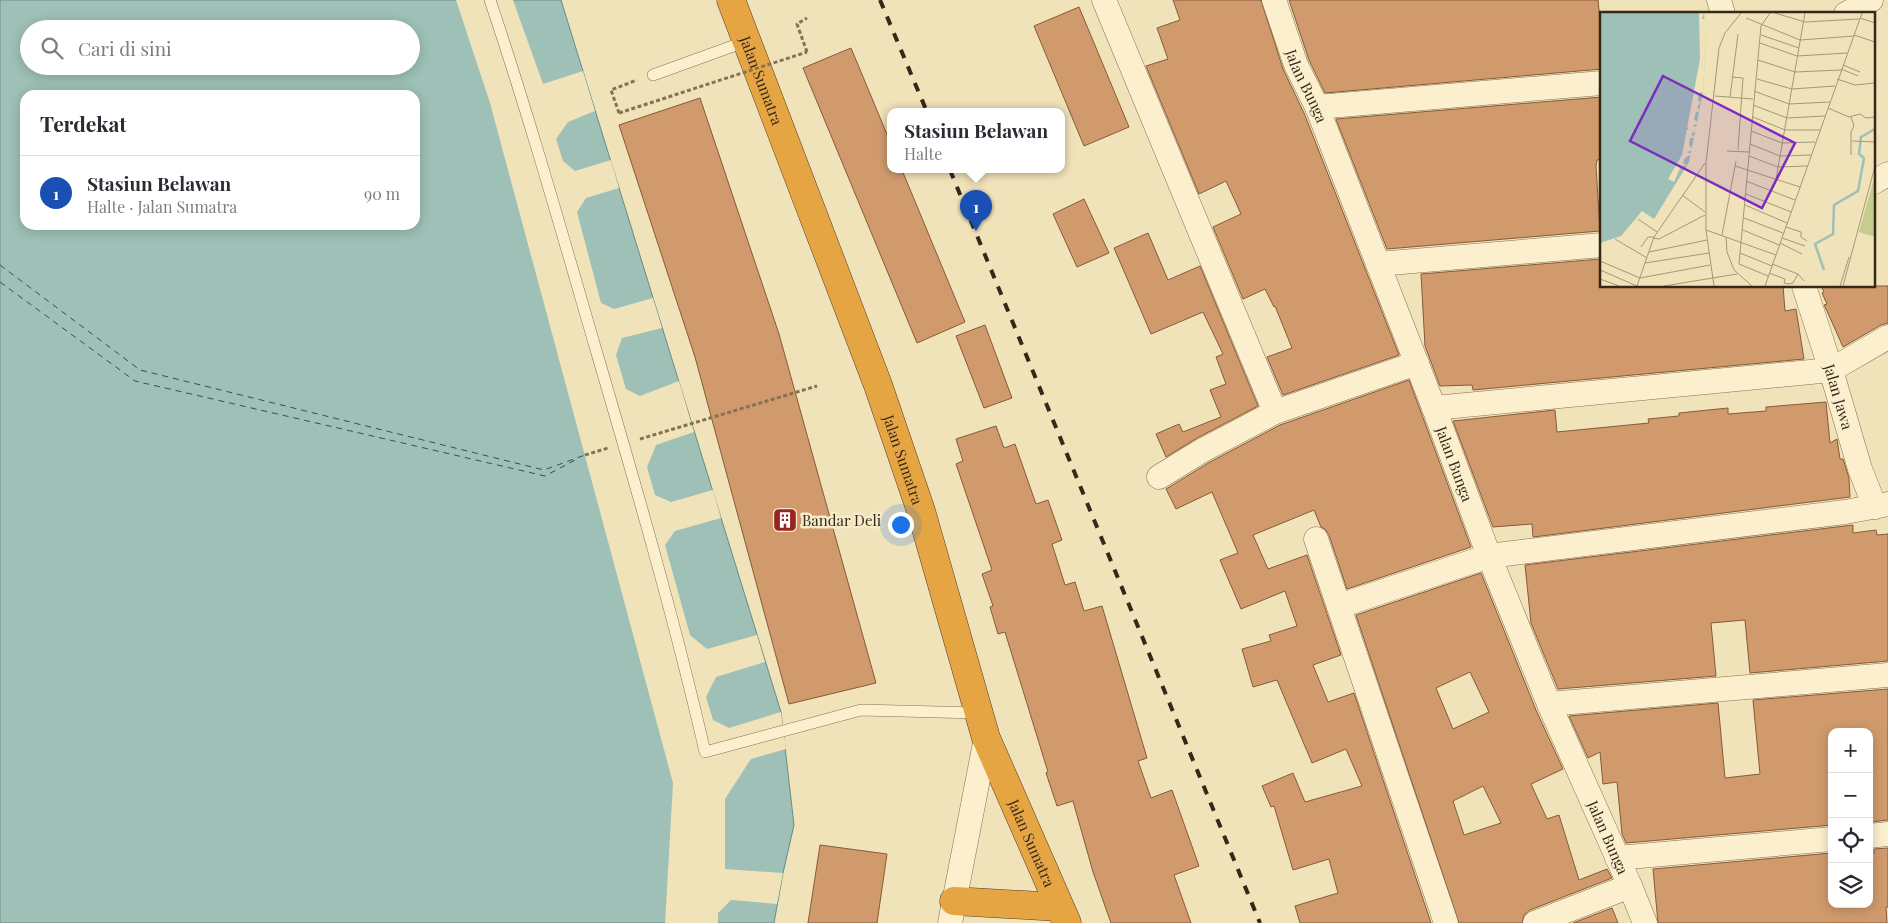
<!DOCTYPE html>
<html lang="id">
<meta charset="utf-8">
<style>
:root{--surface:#fff;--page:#f7f7f7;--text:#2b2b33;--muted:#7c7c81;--line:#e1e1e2;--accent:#982421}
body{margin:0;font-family:"Playfair Display",serif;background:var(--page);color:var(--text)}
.controls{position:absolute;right:15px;bottom:15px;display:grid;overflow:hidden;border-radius:10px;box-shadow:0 2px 12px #0003}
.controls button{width:45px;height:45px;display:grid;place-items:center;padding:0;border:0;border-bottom:1px solid var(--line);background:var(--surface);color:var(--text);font:25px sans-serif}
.you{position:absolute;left:900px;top:524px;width:18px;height:18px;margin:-12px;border:4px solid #fff;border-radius:50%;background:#1a73e8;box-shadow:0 0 0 8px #1a73e833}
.badge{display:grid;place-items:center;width:32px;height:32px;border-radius:50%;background:var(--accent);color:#fff;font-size:16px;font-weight:700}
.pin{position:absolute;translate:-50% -41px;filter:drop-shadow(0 1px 2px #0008)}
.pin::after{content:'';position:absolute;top:26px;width:18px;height:15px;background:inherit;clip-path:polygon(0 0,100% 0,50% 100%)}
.popup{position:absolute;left:887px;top:108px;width:178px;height:65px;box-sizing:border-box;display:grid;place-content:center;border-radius:10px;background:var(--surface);filter:drop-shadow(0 1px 4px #0005);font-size:16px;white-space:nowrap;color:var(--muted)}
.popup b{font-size:19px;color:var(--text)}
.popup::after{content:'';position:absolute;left:50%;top:100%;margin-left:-10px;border:10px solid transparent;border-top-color:var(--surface)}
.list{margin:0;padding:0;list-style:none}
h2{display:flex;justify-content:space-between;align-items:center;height:65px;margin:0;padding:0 20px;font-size:21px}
h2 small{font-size:16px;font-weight:400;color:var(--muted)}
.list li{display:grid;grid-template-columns:32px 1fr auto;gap:15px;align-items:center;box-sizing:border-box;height:75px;padding:0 20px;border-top:1px solid var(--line)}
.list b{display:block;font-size:19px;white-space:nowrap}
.list p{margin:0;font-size:16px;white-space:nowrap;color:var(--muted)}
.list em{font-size:16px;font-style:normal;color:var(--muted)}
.icon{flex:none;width:28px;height:28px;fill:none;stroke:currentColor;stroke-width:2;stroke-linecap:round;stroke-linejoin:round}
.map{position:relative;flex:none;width:1888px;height:923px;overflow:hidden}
.search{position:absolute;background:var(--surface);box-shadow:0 2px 12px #0003;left:20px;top:20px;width:400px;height:55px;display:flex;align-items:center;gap:12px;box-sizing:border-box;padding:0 18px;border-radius:28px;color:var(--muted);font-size:19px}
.panel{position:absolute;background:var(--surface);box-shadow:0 2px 12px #0003;left:20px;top:90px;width:400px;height:140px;border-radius:15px}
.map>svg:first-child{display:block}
.water{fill:#9ec0b7;stroke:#668d85;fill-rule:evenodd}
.pier{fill:#f0e2b9}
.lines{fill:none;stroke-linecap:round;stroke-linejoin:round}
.ferry{stroke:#285554;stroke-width:1;stroke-dasharray:6 5;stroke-linecap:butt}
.building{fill:#d09a6d;stroke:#875a38;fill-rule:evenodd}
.lane-casing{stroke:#877153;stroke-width:12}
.street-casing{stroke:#877153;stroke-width:25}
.highway-casing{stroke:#533e29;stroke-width:29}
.path{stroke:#877153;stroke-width:3;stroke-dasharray:4 2.5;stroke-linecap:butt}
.lane{stroke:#fbefcd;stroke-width:11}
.street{stroke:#fbefcd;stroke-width:24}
.highway{stroke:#e6a543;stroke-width:28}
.rail{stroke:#352819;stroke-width:4;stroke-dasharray:9 9;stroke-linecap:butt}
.path-bridge{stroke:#877153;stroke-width:3;stroke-dasharray:4 2.5;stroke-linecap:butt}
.labels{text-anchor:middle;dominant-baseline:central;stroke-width:5;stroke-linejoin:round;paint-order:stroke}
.street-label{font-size:15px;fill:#352819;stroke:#f7ebc9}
.poi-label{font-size:15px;fill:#352819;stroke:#f7ebc9;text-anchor:start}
.inset-river{fill:none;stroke:#9ec0b7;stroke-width:2.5}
.inset-road{fill:none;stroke:#a59879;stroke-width:1}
.view{fill:#7b2cbf;fill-opacity:0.15;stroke:#7b2cbf;stroke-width:2.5}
.inset-edge{fill:none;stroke:#352819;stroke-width:2.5}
</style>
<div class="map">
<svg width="1888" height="923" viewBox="0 0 1888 923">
<rect width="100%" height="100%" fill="#f0e2b9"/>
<path class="water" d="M0,0H561L781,712L794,825L783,873L774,923H0ZM29,29H411V66H29ZM25,95H415V225H25Z"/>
<path class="pier" d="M456,0H513L543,84L583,71L595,111L568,122L556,139L563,161L575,171L611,160L619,188L586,198L577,212L601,303L614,309L653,298L662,328L622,338L616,355L626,389L640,396L679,381L694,432L656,445L647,467L655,495L671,502L713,490L721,518L675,531L665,545L690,635L707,649L757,635L765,662L716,677L706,697L713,720L729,728L781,712L786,749L751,759L725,799V869L783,873L777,904L731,900L718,913V923H665L673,783L490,103Z"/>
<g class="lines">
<path class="ferry" d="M0,265L140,370L544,470L585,455
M0,282L135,381L545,476L579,458"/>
</g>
<path class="building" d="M1173,0H1261L1283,69L1304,113L1399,355L1283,395L1267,357L1292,348L1275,306L1274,307L1265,289L1243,299L1213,227L1241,214L1226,181L1199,194L1146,66L1168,59L1157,28L1180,20Z
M1289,0H1598L1602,39V69L1325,93L1309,60Z
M1079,7L1129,127L1084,146L1034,26Z
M851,48L891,144V170H902L965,322L917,343L803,68Z
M1602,97V159L1597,160L1596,166L1600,231L1387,249L1336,119Z
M700,98L779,334L876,683L789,704L695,357L619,125Z
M1084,199L1109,253L1077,267L1053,214Z
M1148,233L1168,280L1200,266L1258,406L1197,438L1166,457L1156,434L1179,424L1183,432L1221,417L1210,390L1226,384L1216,357L1223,354L1203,312L1151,334L1114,248Z
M1601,259L1602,286H1783L1785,311L1796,309L1804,359L1473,390L1472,385L1440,386L1425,346L1421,274Z
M1821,286H1888V323L1881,325L1843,347L1827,311L1824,305L1827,304L1822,293L1824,292Z
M985,325L1012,398L984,408L956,336Z
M1409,380L1471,547L1347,589L1329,535L1325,529L1321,527L1314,510L1253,535L1268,569L1307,555L1341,655L1313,665L1328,702L1354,693L1431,923H1300L1295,906L1338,893L1329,859L1293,870L1274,806L1271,807L1262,786L1293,773L1305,802L1362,786L1346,749L1312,763L1277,680L1253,687L1242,649L1271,641L1269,635L1297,626L1285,591L1241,609L1220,560L1238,553L1212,492L1176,509L1166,489L1210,462L1280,425Z
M1826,402L1830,443L1837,439L1840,459H1843L1849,478L1850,497L1533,537L1532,524L1493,527L1453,421L1555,410L1557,432L1649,423L1648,419L1679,416V413L1728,408V414L1766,411V407Z
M996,426L1004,448L1015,444L1036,504L1048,500L1062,540L1052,544L1065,585L1075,582L1084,611L1102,606L1147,758L1138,761L1151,798L1172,790L1199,866L1174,875L1191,923H1111L1093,872L1073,801L1057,806L1046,773L1048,772L1005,632L998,634L990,607L993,606L982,574L992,570L956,464L963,461L956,439Z
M1853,525V533L1876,530L1877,535L1888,534V661L1750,673L1745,620L1711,623L1716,676L1558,689L1531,623L1525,565Z
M1481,573L1536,710L1563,769L1531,784L1547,819L1559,815L1579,880L1607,869L1612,878L1530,910L1524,915L1522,923H1459L1356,615ZM1470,672L1489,712L1453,729L1436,688ZM1483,786L1501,823L1464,835L1453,801Z
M1888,689V820L1871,822L1869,804V732H1832V825L1626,843L1622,834L1617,782L1603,784L1600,752L1588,758L1569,716L1718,703L1725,778L1760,774L1753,700Z
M820,845L887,854L877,923H808Z
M1888,848V907H1886L1887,923H1658L1653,869L1832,853V904H1869V854L1874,853V849Z
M1612,908L1618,923H1573Z"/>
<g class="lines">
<defs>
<path id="lane" d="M490,0C529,116 562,233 596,350C635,483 674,617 705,752L861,710L978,713
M653,75L747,41"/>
<g id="street">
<path d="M1104,0L1275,412"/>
<path id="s1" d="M1274,0L1296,65L1317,107L1434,408L1489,556L1549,704L1630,886L1645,923"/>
<path d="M1719,0L1723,14"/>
<path d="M1846,14L1871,0"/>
<path d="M1317,107L1602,83"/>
<path d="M1874,182L1888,174"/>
<path d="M1378,264L1602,245"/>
<path id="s2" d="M1804,286L1831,370L1860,469L1875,507"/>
<path d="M1434,408L1831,370L1888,337"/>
<path d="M1159,477L1203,450L1275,412L1417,363"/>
<path d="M1316,539L1446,923"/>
<path d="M1339,606L1489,556L1845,512L1888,504"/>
<path d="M1549,704L1888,675"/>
<path d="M1869,836L1888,834"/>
<path d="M1617,858L1832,839"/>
<path d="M950,923L986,738"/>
<path d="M1535,923L1630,886"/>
</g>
<g id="highway">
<path id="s3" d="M731,0L878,385L921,511L986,738L1067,923"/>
<path d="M954,901L1059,907"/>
</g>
</defs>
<use href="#lane" class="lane-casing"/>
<use href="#street" class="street-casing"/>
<use href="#highway" class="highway-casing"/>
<path class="path" d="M807,52L797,24L807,18
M619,113L611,90L637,80
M640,439L817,386
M585,455L608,448"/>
<use href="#lane" class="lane"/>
<use href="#street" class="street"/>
<use href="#highway" class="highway"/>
<path class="rail" d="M880,0L927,112
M950,170L1260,923"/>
<path class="path-bridge" d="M619,113L807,52"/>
</g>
<defs>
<symbol id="building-square" viewBox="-11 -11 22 22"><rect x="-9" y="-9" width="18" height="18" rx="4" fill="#982421" stroke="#f7ebc9"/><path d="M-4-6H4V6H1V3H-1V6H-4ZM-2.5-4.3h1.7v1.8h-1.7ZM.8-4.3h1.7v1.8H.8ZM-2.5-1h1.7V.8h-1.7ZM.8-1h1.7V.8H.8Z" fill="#fff"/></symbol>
</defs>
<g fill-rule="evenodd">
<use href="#building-square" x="771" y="506" width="28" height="28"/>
</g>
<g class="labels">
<g class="street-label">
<text stroke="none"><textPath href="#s3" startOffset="86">Jalan Sumatra</textPath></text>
<text stroke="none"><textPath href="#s1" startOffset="92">Jalan Bunga</textPath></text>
<text stroke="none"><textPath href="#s2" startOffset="116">Jalan Jawa</textPath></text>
<text stroke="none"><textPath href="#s3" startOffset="491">Jalan Sumatra</textPath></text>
<text stroke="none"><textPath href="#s1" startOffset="498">Jalan Bunga</textPath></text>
<text stroke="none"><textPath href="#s1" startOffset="902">Jalan Bunga</textPath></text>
<text stroke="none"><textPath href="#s3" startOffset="896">Jalan Sumatra</textPath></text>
</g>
<g class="poi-label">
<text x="802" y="520">Bandar Deli</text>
</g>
</g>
<g transform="translate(1600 12)">
<rect width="275" height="275" fill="#f0e2b9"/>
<path d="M275,163V225L259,220Z" fill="#c4cd8e"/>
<path d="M0,1H104L106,31L103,80L89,150L54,207L42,199L21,224L0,231Z" fill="#9ec0b7"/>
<path d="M99,1H104L102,7H105L106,31L103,80L99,81L98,89L101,90L97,95L100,99L96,100L94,107L98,111L93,114L97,115L96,119L91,122L95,126H90L89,133L93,138L87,140L92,142L85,146L83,151L87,153L81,154L74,170L68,167L82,143L100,47Z" fill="#f0e2b9"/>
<path class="inset-river" d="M40,1L48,75L59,96L88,117M41,1L49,75L61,97M224,258L215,232L233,222L234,193L258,179L264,146L259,142L261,125L275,117"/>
<path class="inset-road" d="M175,1L205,10L259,7M146,6L200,28L254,24M260,6L275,11M161,23L199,36M254,23L275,30M160,31L197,44L247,41M158,48L195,60L241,58M243,53L260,60M241,57L258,64M132,65L143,66L138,138M157,67L192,77L235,74M237,67L255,73L275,71M154,79L189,92L230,90M115,84L153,87M130,85L138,22M153,93L187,106L225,104M228,96L249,105L260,102L266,106L275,105M153,105L185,118H220M251,105L254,114L251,120V143M151,119L182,131L215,130M252,129L275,130M150,132L180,144L211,143M127,139L149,140M149,144L178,155L207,154M135,154L200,175M176,167L205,1M146,169L195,188M146,182L191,200M82,183L105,200M145,193L187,211M144,206L183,221M38,207L57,220M186,215L201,220V225L207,229M106,218L176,243M143,218L179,233M122,223L136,149M126,225L127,240L134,258L152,274M53,226L59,227L105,203M182,226L205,234M15,227L47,246M180,231L202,242M41,235L48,225H54M49,240L107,228M140,241L172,254M0,249L40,266M45,251L109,241M172,252L198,262L204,269M0,258L37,274M169,261L185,267L184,271L189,272L193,271L198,262M168,264L139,252L161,14L170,1M40,266L110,253M0,267L19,274M37,274L54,225L105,151M64,274L137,262M114,274L106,218V151L119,36L125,21L141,1M165,274L262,1M240,274L249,245M243,274L275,154"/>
<path class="view" d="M63,64L195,131L162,196L30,129Z"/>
<rect width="275" height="275" class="inset-edge"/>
</g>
</svg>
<div class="controls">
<button>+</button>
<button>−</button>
<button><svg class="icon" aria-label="locate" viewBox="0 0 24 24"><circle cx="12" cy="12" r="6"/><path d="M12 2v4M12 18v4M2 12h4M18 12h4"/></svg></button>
<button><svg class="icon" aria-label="layers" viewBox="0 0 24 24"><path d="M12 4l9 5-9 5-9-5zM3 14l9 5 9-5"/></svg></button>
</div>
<div class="you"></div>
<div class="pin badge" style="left:976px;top:231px;background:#1a4fb4">1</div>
<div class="popup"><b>Stasiun Belawan</b>Halte</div>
<div class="search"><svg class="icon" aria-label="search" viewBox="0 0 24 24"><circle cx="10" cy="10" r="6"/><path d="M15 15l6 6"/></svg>Cari di sini</div>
<section class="panel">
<h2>Terdekat<small></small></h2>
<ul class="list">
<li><span class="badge" style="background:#1a4fb4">1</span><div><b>Stasiun Belawan</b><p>Halte · Jalan Sumatra</p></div><em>90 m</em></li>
</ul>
</section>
</div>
